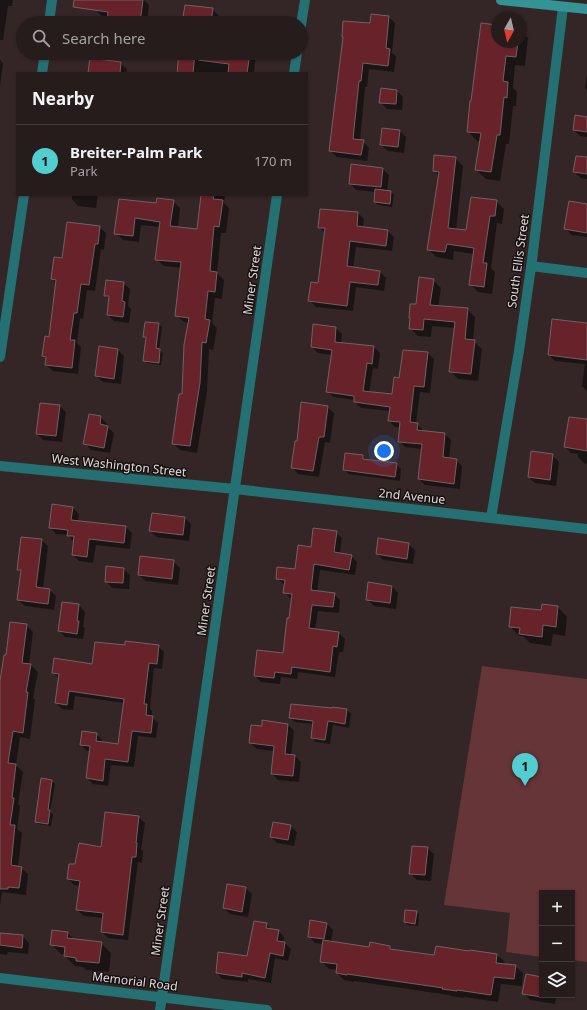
<!DOCTYPE html>
<meta charset="utf-8">
<style>
:root{--surface:#271c1c;--page:#332929;--text:#f1f3f6;--muted:#a4a1a3;--line:#433a3b;--accent:#52cdd0}
body{margin:0;font-family:"Noto Sans",sans-serif;background:var(--page);color:var(--text)}
.controls{position:absolute;right:12px;bottom:12px;display:grid;overflow:hidden;border-radius:0px;box-shadow:0 1px 3px #0004}
.controls button{width:36px;height:36px;display:grid;place-items:center;padding:0;border:0;border-bottom:1px solid var(--line);background:var(--surface);color:var(--text);font:20px sans-serif}
.compass{position:absolute;left:491px;top:12px;width:36px;height:36px;border-radius:50%;background:var(--surface);box-shadow:0 1px 3px #0004;rotate:188deg}
.you{position:absolute;left:384px;top:451px;width:14px;height:14px;margin:-10px;border:3px solid #fff;border-radius:50%;background:#1a73e8;box-shadow:0 0 0 6px #1a73e833}
.badge{display:grid;place-items:center;width:26px;height:26px;border-radius:50%;background:var(--accent);color:#111;font-size:13px;font-weight:700}
.pin{position:absolute;translate:-50% -33px;filter:drop-shadow(0 1px 2px #0008)}
.pin::after{content:'';position:absolute;top:21px;width:14px;height:12px;background:inherit;clip-path:polygon(0 0,100% 0,50% 100%)}
.list{margin:0;padding:0;list-style:none}
h2{display:flex;justify-content:space-between;align-items:center;height:52px;margin:0;padding:0 16px;font-size:17px}
h2 small{font-size:13px;font-weight:400;color:var(--muted)}
.list li{display:grid;grid-template-columns:26px 1fr auto;gap:12px;align-items:center;box-sizing:border-box;height:72px;padding:0 16px;border-top:1px solid var(--line)}
.list b{display:block;font-size:15px;white-space:nowrap}
.list p{margin:0;font-size:13px;white-space:nowrap;color:var(--muted)}
.list em{font-size:13px;font-style:normal;color:var(--muted)}
.icon{flex:none;width:22px;height:22px;fill:none;stroke:currentColor;stroke-width:2;stroke-linecap:round;stroke-linejoin:round}
.map{position:relative;flex:none;width:587px;height:1010px;overflow:hidden}
.search{position:absolute;background:var(--surface);box-shadow:0 1px 3px #0004;left:16px;top:16px;width:292px;height:44px;display:flex;align-items:center;gap:10px;box-sizing:border-box;padding:0 14px;border-radius:22px;color:var(--muted);font-size:15px}
.panel{position:absolute;background:var(--surface);box-shadow:0 1px 3px #0004;left:16px;top:72px;width:292px;height:124px;border-radius:0px}
.map>svg:first-child{display:block}
.green{fill:#653538}
.shadow{fill:#0007}
.building{fill:#68222a;stroke:#716161}
.lines{fill:none;stroke-linecap:round;stroke-linejoin:round}
.street{stroke:#247072;stroke-width:10}
.secondary{stroke:#349395;stroke-width:10}
.labels{text-anchor:middle;dominant-baseline:central;stroke-width:3;stroke-linejoin:round;paint-order:stroke}
.street-label{font-size:12px;fill:#e2d9d9;stroke:#171111}
</style>
<div class="map">
<svg width="587" height="1010" viewBox="0 0 587 1010">
<rect width="100%" height="100%" fill="#342626"/>
<path class="green" d="M482,666L587,679V962L572,960V893H542V957L506,952L510,913L444,905Z"/>
<path class="shadow" d="M0,0H13L12,6H8L3,40H0Z
M97,0H144L149,5L147,22L142,21L141,23H108L109,17L102,16L95,10Z
M212,9L219,16L218,23H184Z
M372,15L389,17L395,23L392,53L396,56L394,72L369,69L367,87H365L360,141H363L369,148L367,161L337,157L330,150L344,38L343,37L371,24Z
M497,26V42H521V31L528,38L525,66L515,65L513,88L517,92L516,106H513L509,144H506L500,181L486,179L476,170L481,141H477L468,131Z
M180,53H255L256,54L254,72L176,73L177,68H178Z
M0,60L3,63L0,86Z
M120,63L127,69L126,73H89Z
M587,74V90L585,88Z
M382,89L397,91L403,97L402,110L387,109L380,102Z
M587,118V137L580,136L574,130Z
M383,129L400,131L406,137L404,153L388,151L381,145Z
M455,158L463,166L456,230L467,231L496,201L504,209L502,224L497,223L491,268L495,272L492,294L478,292L470,284L474,254L454,251L453,260L436,257L428,249L439,176L434,171Z
M587,159V179L581,178L574,172Z
M383,169L389,175L387,191L391,192L394,195L392,207L378,205L375,202L376,192L356,190L350,183Z
M72,195H98L96,208L78,206L72,199Z
M202,195H225L224,203L229,208L226,233H221L217,273L224,280L222,299L215,298L212,323L217,328L213,350L209,349L207,391L197,453L180,450L173,443L183,395L189,323L184,322L176,315L182,268L164,266L156,259L160,227L141,225L139,242L123,240L116,233L120,200L157,204L173,201L180,208L178,228L198,230Z
M587,205V237L572,235L565,229Z
M321,210L358,213L364,219L363,228L388,231L394,237L392,251L356,247L353,268L380,272L386,278L384,291L356,287L353,311L316,307L310,301L319,284L325,233L319,227Z
M99,227L106,233L104,250L101,249L95,291L87,290L83,319L80,318L77,343L81,347L78,374L53,371L46,365L47,360L43,356L50,338L56,284L52,279L63,260Z
M433,280L441,288L438,307L467,309L475,317L473,341L482,349L478,381L458,379L450,371L456,328L432,326L431,337L418,336L410,328L416,305Z
M123,283L130,289L128,306L131,309L129,323L114,321L108,315L110,300L105,295Z
M159,324L162,327L159,350L163,353L161,365L147,363L144,361L147,339L145,336Z
M587,325V391L582,386L585,364L555,361L549,355Z
M336,328L342,334L341,344L374,347L380,353L378,369L373,368L369,393L393,395L400,379L404,351L428,353L434,359L430,393L420,392L416,423L423,430V431L445,434L451,440L449,459L456,460L462,466L460,489L425,485L419,479L422,449L405,447L399,441L401,427H395L389,421L390,411L361,408L355,402V400L333,397L328,391L333,355L318,353L312,347Z
M118,350L124,356L121,384L103,382L96,376Z
M60,406L66,412L62,442L43,440L37,434Z
M327,407L334,413L330,443L325,442L319,477L298,474L292,467L297,442Z
M101,417L107,424L106,426L114,433L110,453L91,450L85,443Z
M587,420V464L584,463L578,457V454L571,453L565,447Z
M552,455L559,462L556,486L535,483L529,477Z
M363,456L367,460L396,464L401,469L400,481L349,474L344,470Z
M72,507L79,514L78,521L126,527L132,533L130,549L96,545L93,563L79,561L73,555L74,542L68,535L56,534L50,527Z
M185,518L191,524L189,541L157,537L150,531Z
M336,532L342,538L340,554L351,556L357,562L355,575L320,570L317,592L334,594L340,600L339,613L318,611L315,630L339,633L345,639L343,652H339L335,677L298,672L297,679L281,677L280,684L261,682L255,676L284,655L290,619L292,598H290L285,592L286,585L283,584L277,578L296,570L312,548Z
M41,540L48,546L43,589L50,590L56,596L54,610L25,606L18,600L22,573L18,570Z
M408,544L415,550L413,564L383,560L377,554Z
M173,561L180,568L178,585L146,581L139,575Z
M124,569L130,575L129,589L112,588L106,581Z
M392,586L398,593L396,609L374,606L367,599Z
M79,605L85,612L83,627L85,628L83,639L65,637L59,630Z
M558,607L567,617L565,636L553,634L551,646L530,643L523,636H519L510,626L542,611Z
M26,625L33,632L29,665H31L38,672L33,698L35,700L30,739L20,737L16,765L23,772L18,804L20,806L17,829L22,833L18,867L21,868L28,874L26,895L2,892L0,905V689L6,656Z
M126,646H158L164,652L162,669L154,668L150,709L152,711V717L158,723L156,738L138,736L134,767L111,765L108,786L93,784L87,778L90,751H87L81,745L96,734L102,740V743L119,745L124,703L75,696L73,710L62,709L56,703L60,679L53,673L93,665Z
M347,710L351,714L349,728L333,725L330,744L316,742L312,738L314,724L295,722L290,718Z
M288,724L294,731L291,756H295L301,762L299,782L278,780L272,774L274,751L257,749L250,743L263,727Z
M52,781L55,784L50,812L53,814L51,826L39,824L36,821Z
M138,817L145,823L141,849L143,851L142,863L138,862L128,940L108,938L102,932L104,918L84,916L77,910L80,886L74,885L68,879L76,865L102,848Z
M290,826L297,832L294,846L277,843L271,837Z
M427,848L434,854L431,881L417,880L410,873Z
M246,888L252,894L248,917L230,914L224,908Z
M417,912L419,915L418,926L408,925L405,922Z
M266,924L272,930L279,931L284,937L283,943H285L291,949L288,961L275,958L271,983L248,979V982L222,979L217,973L248,957Z
M327,924L333,930L331,942L370,948L390,947L393,950L435,956L470,952L471,951L497,955L505,962L504,964L515,966L523,973L522,986L501,984L498,1002L464,997V998L451,996L449,995L354,981V982L344,980L337,973V970L329,969L321,961L324,944L315,943L309,936Z
M0,933L23,936L29,943L28,954L8,952L7,955L0,954Z
M68,933L74,940L101,943L111,953L109,972L86,970L83,967L75,966L65,956V955L61,954L52,945Z
M542,978V995H557L555,1004L530,1000L524,993Z"/>
<path class="building" d="M74,0H143L140,23H107L108,12L73,7Z
M185,5L213,8L211,23H182Z
M371,14L389,16L386,48L390,49L388,66L363,63L361,81H359L353,139L364,140L361,155L329,151L343,37H342L343,21L370,23Z
M481,23L497,25V42H518L516,57L506,56L503,81L508,82L507,98L504,97L500,135H497L491,172L475,170L481,133L467,132L470,101H471Z
M179,53H195L193,73H177Z
M198,53H250L247,73H228L229,64L198,60Z
M90,58L121,62L120,73H88Z
M381,88L397,90L396,104L379,103Z
M575,115L587,117V132L573,130Z
M382,128L400,130L398,147L380,145Z
M434,155L456,157L448,228L466,230L471,197L497,200L495,216H490L483,263H487L484,287L469,285L474,248L447,244L445,252L427,250L439,172L433,171Z
M576,156L587,157V174L573,172Z
M351,164L383,168L381,187L349,184Z
M375,189L391,191L390,204L374,202Z
M201,195H214L213,199L223,200L219,227L214,226L210,271L217,272L215,292L208,291L205,319L210,320L206,343L202,342L200,383L190,446L172,444L179,394H182L184,345L189,318L175,316L181,262L155,260L160,222L135,218L133,236L114,234L119,199L156,203L157,198L174,200L170,226L197,229Z
M569,201L587,204V233L564,229Z
M320,209L358,212L357,226L388,230L386,246L350,241L347,266L380,271L378,285L350,282L347,306L308,301L311,282L318,283L325,228H318Z
M67,222L100,226L98,244H95L89,285L81,284L77,313H74L70,340H75L72,368L45,365L46,357L42,356L45,336L49,337L56,280L51,279L54,257L62,258Z
M419,277L434,279L430,305L468,308L465,339L475,340L471,374L449,372L455,322L424,319L423,330L409,329L410,318H409L410,304H416Z
M106,280L124,282L122,301L125,302L123,317L107,315L109,296H104Z
M552,319L587,323V360L548,355Z
M145,322L159,323L156,348L160,349L159,363L143,361L146,337H143Z
M313,324L336,327L335,342L374,346L372,364L367,363L363,391L392,394L394,377L399,378L403,350L428,352L424,387L414,386L410,422L418,423L417,430L445,433L443,457L457,459L454,484L418,479L422,444L398,442L400,422L388,421L390,407L354,402V396L326,392L332,350L311,347Z
M99,346L118,349L114,379L95,376Z
M301,402L328,406L324,437H319L313,471L291,468L295,441H297Z
M40,403L60,405L56,436L36,434Z
M89,414L101,416L100,424L108,426L104,448L83,444Z
M569,417L587,419V451L564,447Z
M531,451L553,454L550,480L528,477Z
M345,453L363,455V459L397,463L395,477L343,470Z
M52,504L73,507L71,520L126,526L124,543L89,539L87,557L72,555L74,536H67L68,530L49,528Z
M152,513L185,517L183,535L149,531Z
M313,528L337,531L334,552L352,555L349,570L314,564L311,590L335,593L333,607L312,605L309,628L339,632L337,647L333,646L330,672L292,667L291,674L275,672L274,678L254,676L257,650L283,653L287,618H289L292,594L283,593L285,580L276,579L277,567L295,569L298,545L311,547Z
M21,537L42,539L36,587L50,589L48,604L17,600L21,570H17Z
M378,538L409,543L407,559L376,554Z
M140,556L174,560L172,579L138,575Z
M106,566L124,568L123,583L105,582Z
M368,582L392,586L390,603L366,600Z
M62,602L79,604L77,621H79L77,634L58,631Z
M542,604L558,606L556,627L543,625L542,637L519,634L520,628L509,627L511,607L541,610Z
M10,622L27,624L22,663L31,664L26,692H28L23,733L13,731L8,763L16,764L12,798H14L10,825H15L11,865L22,867L19,888L8,887V889H0V681L4,655H6Z
M125,641L159,645L157,664L149,663L144,704H147L146,715L153,716L151,733L132,731L128,762L105,759L103,781L86,778L90,746L80,745L82,731L97,733L96,741L118,744L124,699L69,691L67,705L55,703L59,674L52,673L54,658L92,664L95,642L125,645Z
M291,704L332,708V707L347,709L345,724L328,721L325,740L311,738L313,721L289,718Z
M262,720L288,724L285,754L295,755L293,776L271,774L274,746L249,743L251,725L262,726Z
M41,778L52,780L48,810H50L48,824L35,822Z
M105,812L139,816L136,843H137L136,857H132L123,935L101,932L103,913L76,910L80,881L67,879L69,864H75L79,843L101,847Z
M273,822L291,825L288,840L270,837Z
M412,846L428,847L425,875L409,874Z
M227,884L246,887L242,912L223,908Z
M405,910L417,911L415,924L404,922Z
M310,920L327,923L324,939L308,937Z
M254,921L267,923L266,928L279,930L277,941L285,942L283,956L270,953L265,978L242,973V977L216,973L218,952L247,956Z
M52,930L68,932L67,938L102,942L99,963L76,961V958L64,956L65,947L50,945Z
M0,933L23,935L22,948L0,945Z
M323,940L369,947L370,942L390,946V949L434,955L436,946L469,951L470,950L497,954L496,963L516,965L514,979L494,977L491,995L457,990V991L442,989L443,988L347,974V975L336,973L337,964L320,962Z
M526,974L542,977V997L522,994Z"/>
<g class="lines">
<path class="street" d="M49,23L52,0
M301,25L305,0
M42,73L45,53
M294,73L297,53
M531,266L587,273
M0,357L24,195
M0,466L235,489L587,529
M491,518L519,351L532,260L563,7
M0,978L267,1010
M160,1010L277,195"/>
<path class="secondary" d="M501,0L587,9"/>
</g>
<g class="labels">
<g class="street-label">
<text transform="translate(518 261) rotate(-82)">South Ellis Street</text>
<text transform="translate(252 280) rotate(-82)">Miner Street</text>
<text transform="translate(119 465) rotate(6)">West Washington Street</text>
<text transform="translate(412 496) rotate(6)">2nd Avenue</text>
<text transform="translate(206 601) rotate(-82)">Miner Street</text>
<text transform="translate(160 921) rotate(-82)">Miner Street</text>
<text transform="translate(135 981) rotate(7)">Memorial Road</text>
</g>
</g>
</svg>
<div class="controls">
<button>+</button>
<button>−</button>
<button><svg class="icon" aria-label="layers" viewBox="0 0 24 24"><path d="M12 4l9 5-9 5-9-5zM3 14l9 5 9-5"/></svg></button>
</div>
<svg class="compass" viewBox="-18 -18 36 36"><path d="M0-13l5 13h-10z" fill="#e53935"/><path d="M0 13l5-13h-10z" fill="#a4a1a3"/></svg>
<div class="you"></div>
<div class="pin badge" style="left:525px;top:786px">1</div>
<div class="search"><svg class="icon" aria-label="search" viewBox="0 0 24 24"><circle cx="10" cy="10" r="6"/><path d="M15 15l6 6"/></svg>Search here</div>
<section class="panel">
<h2>Nearby<small></small></h2>
<ul class="list">
<li><span class="badge">1</span><div><b>Breiter-Palm Park</b><p>Park</p></div><em>170 m</em></li>
</ul>
</section>
</div>
